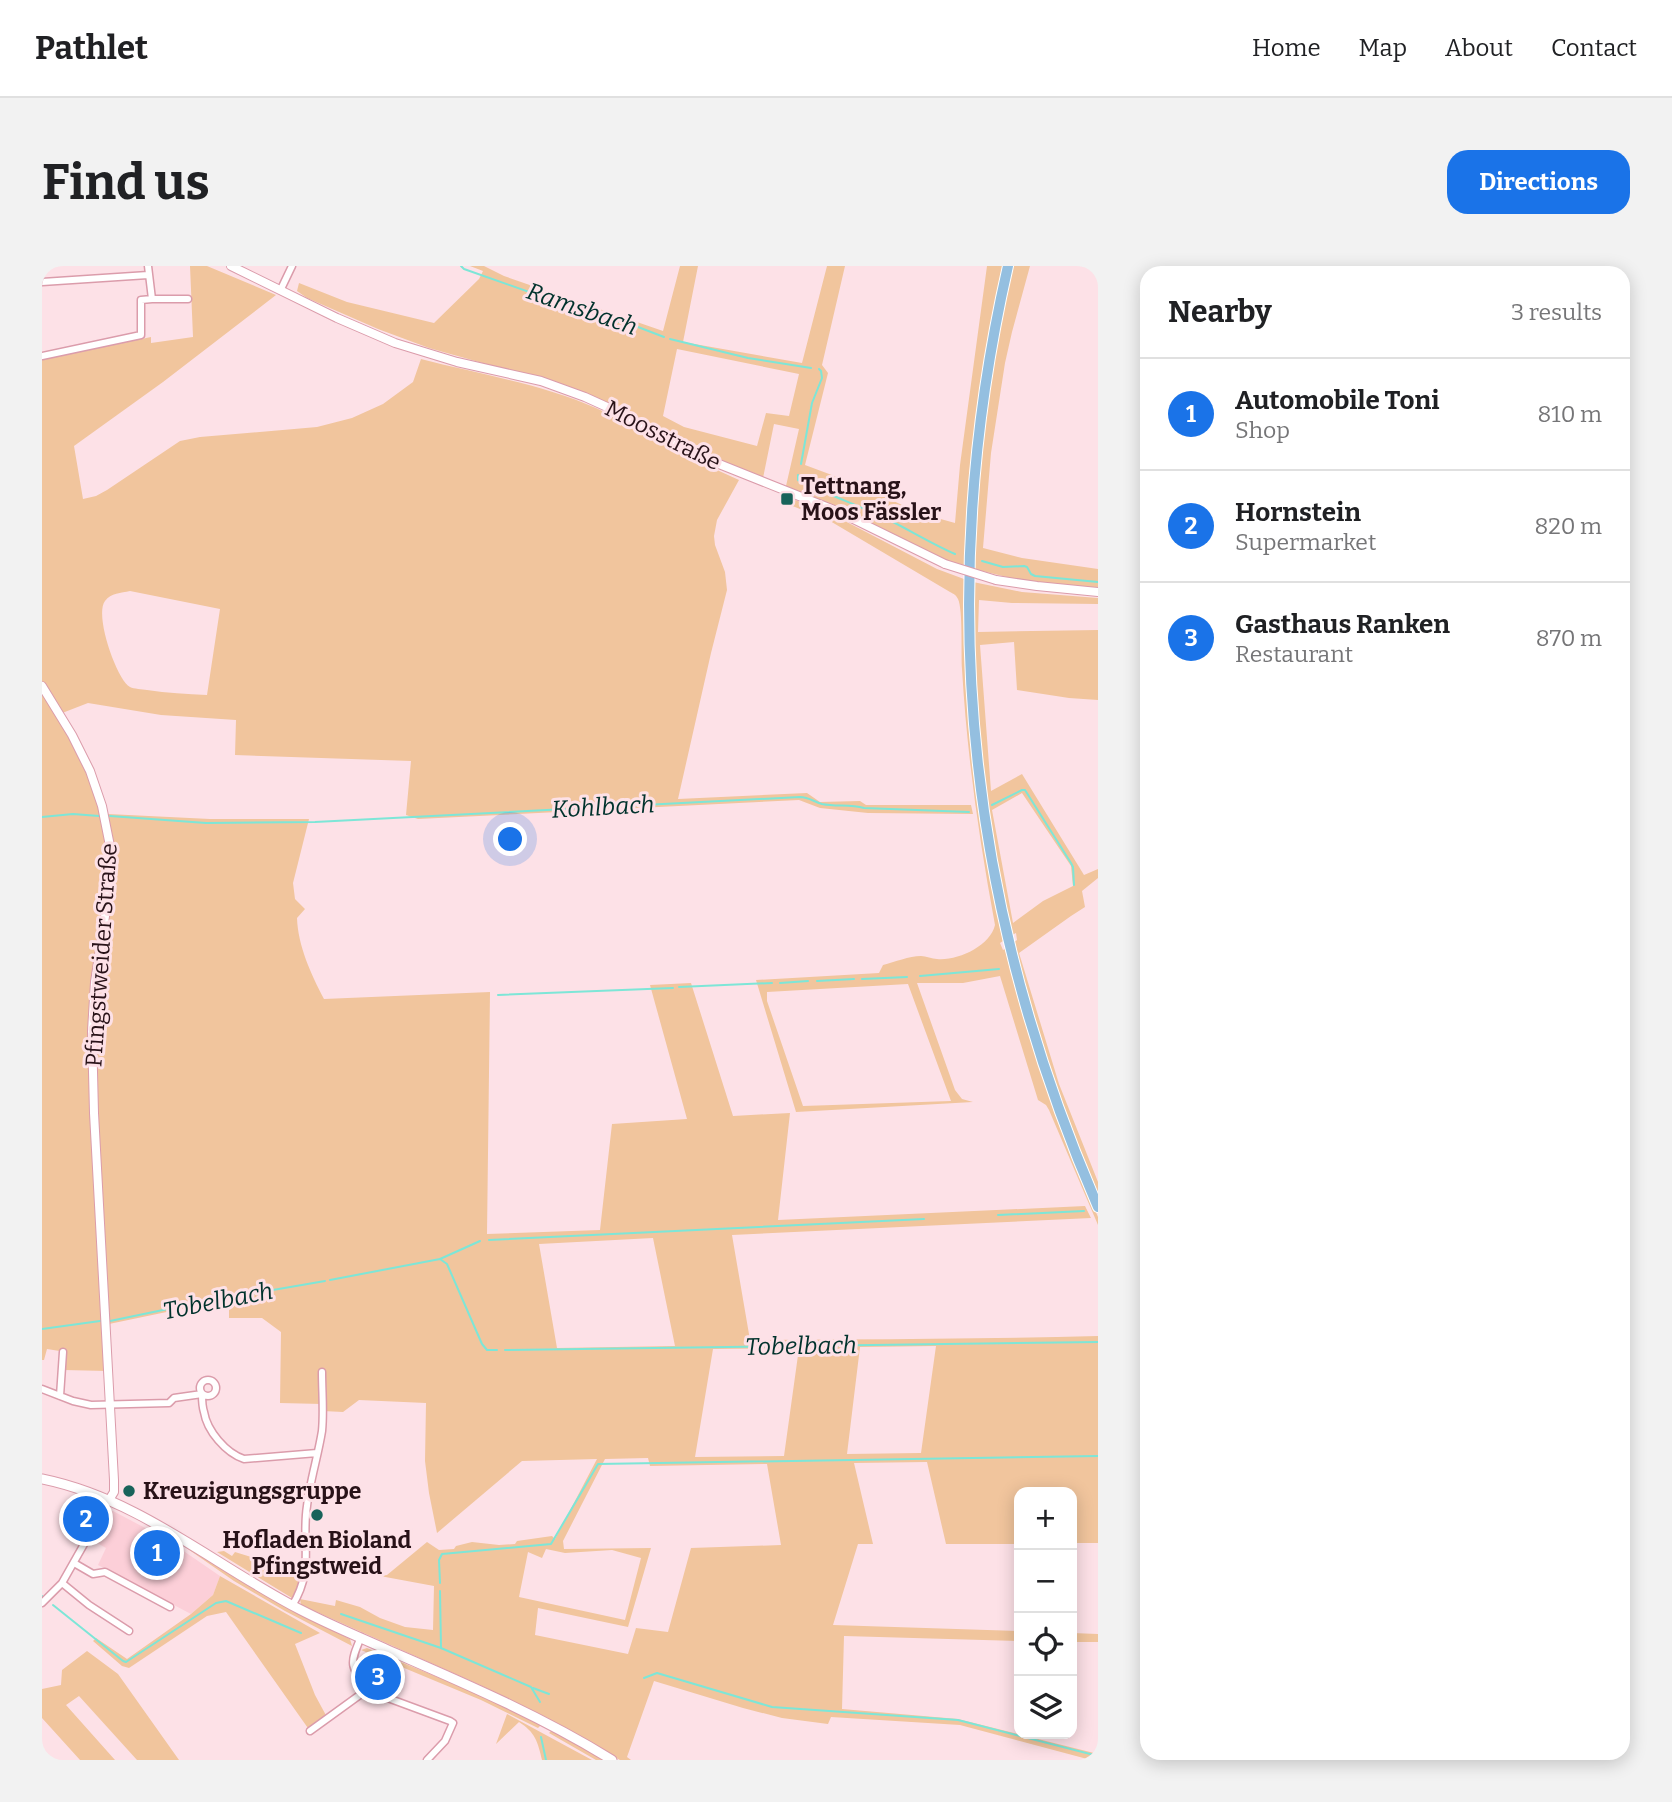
<!DOCTYPE html>
<meta charset="utf-8">
<style>
:root{--surface:#fff;--page:#f2f2f2;--text:#202124;--muted:#757577;--line:#e0e0e0;--accent:#1a73e8}
body{margin:0;font-family:Bitter,serif;background:var(--page);color:var(--text)}
.controls{position:absolute;right:21px;bottom:21px;display:grid;overflow:hidden;border-radius:14px;box-shadow:0 4px 18px #0003}
.controls button{width:63px;height:63px;display:grid;place-items:center;padding:0;border:0;border-bottom:2px solid var(--line);background:var(--surface);color:var(--text);font:35px sans-serif}
.you{position:absolute;left:469px;top:574px;width:24px;height:24px;margin:-18px;border:5px solid #fff;border-radius:50%;background:#1a73e8;box-shadow:0 0 0 10px #1a73e833}
.badge{display:grid;place-items:center;width:46px;height:46px;border-radius:50%;background:var(--accent);color:#fff;font-size:23px;font-weight:700}
.pin{position:absolute;translate:-50% -50%;border:4px solid #fff;box-shadow:0 2px 7px #0006}
.list{margin:0;padding:0;list-style:none}
h2{display:flex;justify-content:space-between;align-items:center;height:91px;margin:0;padding:0 28px;font-size:30px}
h2 small{font-size:23px;font-weight:400;color:var(--muted)}
.list li{display:grid;grid-template-columns:46px 1fr auto;gap:21px;align-items:center;box-sizing:border-box;height:112px;padding:0 28px;border-top:2px solid var(--line)}
.list b{display:block;font-size:26px;white-space:nowrap}
.list p{margin:0;font-size:23px;white-space:nowrap;color:var(--muted)}
.list em{font-size:23px;font-style:normal;color:var(--muted)}
.icon{flex:none;width:38px;height:38px;fill:none;stroke:currentColor;stroke-width:2;stroke-linecap:round;stroke-linejoin:round}
.map{position:relative;flex:none;width:1056px;height:1494px;overflow:hidden;border-radius:21px}
header{display:flex;align-items:center;gap:42px;box-sizing:border-box;height:98px;padding:0 35px;background:var(--surface);border-bottom:2px solid var(--line)}
header strong{font-size:33px}
nav{display:flex;gap:38px;margin-inline-start:auto;font-size:24px}
.intro{display:flex;align-items:center;justify-content:space-between;box-sizing:border-box;height:168px;padding:0 42px}
h1{margin:0;font-size:49px}
.button{padding:18px 32px;border-radius:21px;background:var(--accent);color:#fff;font-size:24px;font-weight:700}
main{display:flex;gap:42px;padding:0 42px}
aside{flex:1;background:var(--surface);border-radius:21px;box-shadow:0 4px 18px #0003}
.map>svg:first-child{display:block}
.built{fill:#fccfd8}
.green{fill:#f1c59d;fill-rule:evenodd}
.lines{fill:none;stroke-linecap:round;stroke-linejoin:round}
.stream{stroke:#7de6d7;stroke-width:2}
.minor-casing{stroke:#db9cab;stroke-width:9}
.tertiary-casing{stroke:#db9cab;stroke-width:10}
.secondary-casing{stroke:#db9cab;stroke-width:11}
.primary-casing{stroke:#fff;stroke-width:12}
.minor{stroke:#fff;stroke-width:6}
.tertiary{stroke:#fff;stroke-width:8}
.secondary{stroke:#fff;stroke-width:9}
.primary{stroke:#94bfe0;stroke-width:10}
.tertiary-bridge-casing{stroke:#db9cab;stroke-width:10;stroke-linecap:butt}
.tertiary-bridge{stroke:#fff;stroke-width:8}
.poi-dot{fill:#18635a;stroke:#fde1e7;stroke-width:2.5}
.labels{text-anchor:middle;dominant-baseline:central;stroke-width:6;stroke-linejoin:round;paint-order:stroke}
.street-label{font-size:23px;fill:#281218;stroke:#fde1e7}
.poi-label{font-size:23px;font-weight:bold;fill:#281218;stroke:#fde1e7;text-anchor:start}
.water-label{font-size:24px;font-style:italic;fill:#00322c;stroke:#fde1e7}
</style>
<header>
<strong>Pathlet</strong>
<nav><a>Home</a><a>Map</a><a>About</a><a>Contact</a></nav>
</header>
<div class="intro"><h1>Find us</h1><a class="button">Directions</a></div>
<main>
<div class="map">
<svg width="1056" height="1494" viewBox="0 0 1056 1494">
<rect width="100%" height="100%" fill="#fde1e7"/>
<path class="built" d="M71,1245L124,1273L178,1310L171,1329L149,1348L56,1299L64,1282L48,1273L63,1247Z"/>
<path class="green" d="M148,0H165L234,29L121,116L32,180L41,233L54,230L65,224L138,175L158,171L275,161L310,152L341,138L371,116L379,93C436,108 501,118 554,142C603,165 648,193 697,214L675,254L672,270L673,279L683,306L685,324L669,387L636,533L765,527L778,536L818,535L824,539H929L931,548L826,547L778,542L757,534L376,553L364,549L369,495L193,489L194,454L119,449L46,437L15,449C31,479 50,509 59,542C67,574 66,607 68,640C71,608 73,579 66,548L168,553H267L251,617L253,633L263,643L255,652C256,680 269,708 282,733L448,726L445,968L558,964L570,858L645,853L608,719L649,717L691,850L748,847L736,954L1043,940L1049,952L690,969L708,1074C824,1073 940,1073 1056,1070V1277H1030V1226H977V1278H904L885,1196L812,1197L831,1278H816L791,1359L977,1365V1375L802,1370L800,1443L916,1453L1056,1488V1494H1049L918,1459L789,1451L786,1458L740,1452L701,1442L612,1415L585,1491L589,1494H578L496,1448L438,1419L259,1339L258,1333L293,1340L294,1334L318,1341L338,1352L363,1361L391,1364L392,1320L338,1310L345,1309L385,1276L397,1284L412,1283L414,1280L430,1276L457,1279L473,1278L475,1275L510,1270L513,1273L555,1193L480,1195L395,1267L387,1227L383,1195L384,1137L317,1134L301,1146L281,1145L280,1138L238,1137L239,1066L220,1052H187V1033L67,1058L49,736L65,1105L22,1104L24,1086L5,1083L2,1094H0V94L109,71V77L151,71ZM88,325L178,343L165,429C145,428 125,427 105,424C100,423 92,423 88,421C75,414 52,349 63,335C69,327 79,327 88,325ZM611,972L633,1080L515,1082L497,978ZM894,1080L879,1187L805,1188L818,1081ZM757,1082L742,1190L653,1191L671,1083ZM606,1192L608,1200L725,1198L739,1279L649,1282L626,1366L594,1362L586,1388L493,1369L496,1342L586,1361L609,1282L522,1283L521,1275L563,1193ZM504,1283L523,1287L570,1284L599,1292L583,1354L477,1331L486,1286L500,1292Z
M428,0H442L462,10L621,65L638,0H656L641,76L760,97L785,0H803L780,99L786,107L763,199L822,221L877,247L913,257L918,199L945,0H961L947,70L928,201L922,300L900,293L807,246L744,220L757,163L732,158L721,212L666,191L526,121L387,82L336,63L265,32L255,25L257,17L305,36L392,57L437,13L441,5ZM635,83L757,108L747,150L724,147L715,180L642,161L621,150Z
M970,0H988L970,66L963,97L949,187L941,282L980,292L1056,303V322L977,314L932,303L939,177L947,117Z
M746,231L801,254L895,303L922,313C922,436 935,555 961,675L958,677L961,684L963,683C986,775 1018,864 1056,951V959L1007,844L1004,839L996,834L958,710L921,717H875L913,824L920,833L931,836L754,846L714,714L837,707L841,699C853,696 867,690 879,690C884,690 890,693 895,693C916,695 948,680 953,659C937,573 925,489 920,403C919,388 921,343 916,333C914,329 912,328 908,326L788,255L748,239L745,236ZM866,718L909,835L761,840L725,735V726Z
M931,316L980,326L1056,332V338L970,337L937,334L936,366L1056,364V434L1027,432L975,424L972,376L938,379L949,525L980,508L1042,609L1056,603V612L1040,625L1043,641L1029,650L977,687L1017,818L1056,916V929L1013,822L985,729L971,677L975,674L974,667L970,669C956,607 946,545 939,483C932,428 932,372 931,316ZM980,527L1029,600L1031,620L1001,635L971,657L950,544Z
M130,1272L262,1350L308,1373L310,1380L243,1345L192,1315Z
M182,1285L190,1290L193,1286L264,1308L255,1332H250L175,1286Z
M178,1310L278,1367L253,1378L273,1429L286,1453L268,1465L184,1346L165,1350L87,1402L80,1400L51,1375L54,1372L85,1393L149,1348L171,1329Z
M1030,1367L1056,1368V1376H1030Z
M325,1382L446,1432L499,1459L496,1462L439,1434L319,1384Z
M45,1385L76,1408L137,1494H95L37,1430L24,1439L73,1494H38L0,1452V1423L19,1419L20,1404Z
M465,1448L550,1494H500C496,1476 493,1466 477,1456L454,1478Z
M510,1464L563,1494H554L507,1467Z"/>
<g class="lines">
<path class="stream" d="M419,0L422,3L555,50L596,61L622,71
M628,73L706,92L769,102
M759,198L770,137L780,112L779,105L777,103
M756,209V214C784,228 813,238 841,251C866,263 888,277 913,288
M940,295L961,301L982,300L985,301L989,308L993,310L1056,316
M950,539L980,524H983L1029,597L1031,601L1032,619
M68,550L164,557L273,556L758,531C767,531 772,536 780,538C794,541 808,538 822,542L927,546
M0,551L31,548L57,550
M878,710L957,703
M820,713L865,711
M775,715L812,713
M738,717L766,715
M637,721L730,717
M456,729L631,722
M956,949L1042,945
M447,974L882,953
M398,993L438,975
M288,1014L398,993L405,998L440,1078L445,1084H455
M68,1055L145,1039L283,1015
M0,1063L58,1055
M463,1084L1056,1076
M398,1317L397,1294L400,1288L509,1278L556,1198L1056,1190
M398,1325L399,1382
M0,1330V1331
M11,1339L81,1395L84,1396L174,1337L184,1335L259,1367
M299,1348L399,1382L489,1421L498,1436
M602,1412L615,1407L730,1441L916,1454L1056,1490
M491,1422L507,1428
M499,1471L504,1494"/>
<defs>
<path id="minor" d="M0,16L106,9
M239,23L250,0
M110,33H146
M0,90L99,69V34L110,33L106,0
M158 1122a8 8 0 1 1 16 0a8 8 0 1 1-16 0Z
M0,1123L31,1135L49,1139L127,1137L132,1132L160,1128C160,1134 160,1140 162,1146C165,1165 184,1187 202,1193L275,1187
M18,1130L21,1086
M32,1297L51,1308L63,1306L128,1341
M20,1317L47,1339L87,1365
M0,1337L20,1317L67,1234
M250,1340C273,1303 259,1278 265,1240C268,1215 276,1190 280,1165C282,1145 280,1126 280,1106
M326,1423L335,1428L408,1455L411,1457L403,1475L385,1494
M268,1465L326,1423C308,1400 307,1399 319,1371"/>
<path id="tertiary" d="M189,0L295,52L353,77L415,96L499,115L543,131L565,141L662,192L797,246L903,298
M954,314L995,320L1056,326
M0,420L30,469L48,505L60,540L68,580L67,624L53,716L50,765L52,847L72,1214V1226L67,1234"/>
<path id="secondary" d="M0,1213C98,1233 173,1300 259,1344C288,1359 317,1371 346,1384C422,1417 499,1450 570,1494"/>
<path id="primary" d="M966,0C892,324 924,637 1056,941"/>
</defs>
<use href="#minor" class="minor-casing"/>
<use href="#tertiary" class="tertiary-casing"/>
<use href="#secondary" class="secondary-casing"/>
<use href="#primary" class="primary-casing"/>
<use href="#minor" class="minor"/>
<use href="#tertiary" class="tertiary"/>
<use href="#secondary" class="secondary"/>
<use href="#primary" class="primary"/>
<defs>
<path id="tertiary-bridge" d="M903,298L954,314"/>
</defs>
<use href="#tertiary-bridge" class="tertiary-bridge-casing"/>
<use href="#tertiary-bridge" class="tertiary-bridge"/>
</g>
<g class="poi-dot">
<rect x="738" y="226" width="14" height="14" rx="3.5"/>
<circle cx="87" cy="1225" r="7"/>
<circle cx="275" cy="1249" r="7"/>
</g>
<g class="labels">
<g class="street-label">
<text transform="translate(621 169) rotate(27)">Moosstraße</text>
<text transform="translate(59 689) rotate(-86)">Pfingstweider Straße</text>
</g>
<g class="poi-label">
<text x="759" y="220">Tettnang,<tspan x="759" dy="26">Moos Fässler</tspan></text>
<text x="101" y="1225">Kreuzigungsgruppe</text>
<text x="275" y="1274" text-anchor="middle">Hofladen Bioland<tspan x="275" dy="26">Pfingstweid</tspan></text>
</g>
<g class="water-label">
<text transform="translate(540 43) rotate(19)">Ramsbach</text>
<text transform="translate(561 541) rotate(-3)">Kohlbach</text>
<text transform="translate(176 1035) rotate(-11)">Tobelbach</text>
<text transform="translate(759 1080) rotate(-1)">Tobelbach</text>
</g>
</g>
</svg>
<div class="controls">
<button>+</button>
<button>−</button>
<button><svg class="icon" aria-label="locate" viewBox="0 0 24 24"><circle cx="12" cy="12" r="6"/><path d="M12 2v4M12 18v4M2 12h4M18 12h4"/></svg></button>
<button><svg class="icon" aria-label="layers" viewBox="0 0 24 24"><path d="M12 4l9 5-9 5-9-5zM3 14l9 5 9-5"/></svg></button>
</div>
<div class="you"></div>
<div class="pin badge" style="left:115px;top:1287px">1</div>
<div class="pin badge" style="left:44px;top:1253px">2</div>
<div class="pin badge" style="left:336px;top:1411px">3</div>
</div>
<aside>
<h2>Nearby<small>3 results</small></h2>
<ul class="list">
<li><span class="badge">1</span><div><b>Automobile Toni</b><p>Shop</p></div><em>810 m</em></li>
<li><span class="badge">2</span><div><b>Hornstein</b><p>Supermarket</p></div><em>820 m</em></li>
<li><span class="badge">3</span><div><b>Gasthaus Ranken</b><p>Restaurant</p></div><em>870 m</em></li>
</ul>
</aside>
</main>
